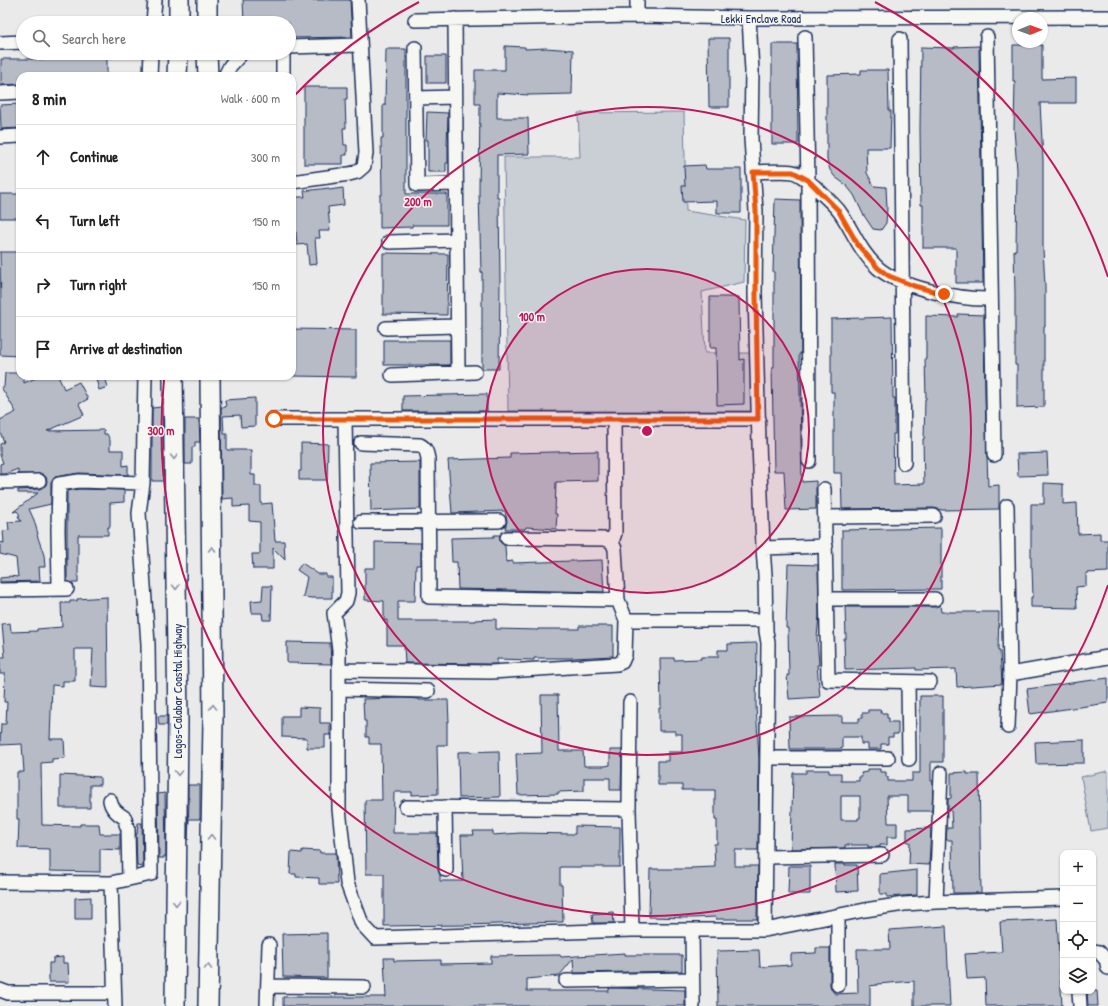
<!DOCTYPE html>
<meta charset="utf-8">
<style>
:root{--surface:#fff;--page:#f2f2f2;--text:#222;--muted:#767676;--line:#e0e0e0}
body{margin:0;font-family:"Patrick Hand",sans-serif;background:var(--page);color:var(--text)}
.controls{position:absolute;right:12px;bottom:12px;display:grid;overflow:hidden;border-radius:8px;box-shadow:0 1px 3px #0004}
.controls button{width:36px;height:36px;display:grid;place-items:center;padding:0;border:0;border-bottom:1px solid var(--line);background:var(--surface);color:var(--text);font:20px sans-serif}
.compass{position:absolute;left:1012px;top:12px;width:36px;height:36px;border-radius:50%;background:var(--surface);box-shadow:0 1px 3px #0004;rotate:89deg}
.stop{position:absolute;width:12px;height:12px;margin:-9px;border:3px solid #ea580c;border-radius:50%;background:#fff}
.stop.end{background:#ea580c;border-color:#fff;box-shadow:0 1px 4px #0008}
.list{margin:0;padding:0;list-style:none}
h2{display:flex;justify-content:space-between;align-items:center;height:52px;margin:0;padding:0 16px;font-size:17px}
h2 small{font-size:13px;font-weight:400;color:var(--muted)}
.list li{display:grid;grid-template-columns:26px 1fr auto;gap:12px;align-items:center;box-sizing:border-box;height:64px;padding:0 16px;border-top:1px solid var(--line)}
.list b{display:block;font-size:15px;white-space:nowrap}
.list em{font-size:13px;font-style:normal;color:var(--muted)}
.icon{flex:none;width:22px;height:22px;fill:none;stroke:currentColor;stroke-width:2;stroke-linecap:round;stroke-linejoin:round}
.map{position:relative;flex:none;width:1108px;height:1006px;overflow:hidden}
.search{position:absolute;background:var(--surface);box-shadow:0 1px 3px #0004;left:16px;top:16px;width:280px;height:44px;display:flex;align-items:center;gap:10px;box-sizing:border-box;padding:0 14px;border-radius:22px;color:var(--muted);font-size:15px}
.panel{position:absolute;background:var(--surface);box-shadow:0 1px 3px #0004;left:16px;top:72px;width:280px;height:308px;border-radius:12px}
.map>svg:first-child{display:block}
.grass{fill:#caced5;stroke:#727e9a}
.building{fill:#b6bbc6;stroke:#1b2f5e;fill-rule:evenodd}
.lines{fill:none;stroke-linecap:round;stroke-linejoin:round}
.minor-casing{stroke:#1b2f5e;stroke-width:16}
.highway-casing{stroke:#1b2f5e;stroke-width:22}
.minor{stroke:#f6f6f2;stroke-width:13}
.highway{stroke:#f6f6f2;stroke-width:19}
.oneway{stroke:#8892a8}
.route{stroke:#ea580c;stroke-width:5}
.ring{fill:none;stroke:#c2185b;stroke-width:2}
.labels{text-anchor:middle;dominant-baseline:central;stroke-width:3;stroke-linejoin:round;paint-order:stroke}
.street-label{font-size:12px;fill:#1b2f5e;stroke:#f6f6f2}
.centre{fill:#c2185b;stroke:#f6f6f2;stroke-width:2}
.ring-label{font-size:12px;text-anchor:middle;font-weight:bold;fill:#c2185b;stroke:#f6f6f2;stroke-width:3;stroke-linejoin:round;paint-order:stroke}
</style>
<div class="map">
<svg width="1108" height="1006" viewBox="0 0 1108 1006">
<rect width="100%" height="100%" fill="#e9eae9"/>
<filter id="ink" filterUnits="userSpaceOnUse"><feTurbulence type="fractalNoise" baseFrequency=".025" numOctaves="2"/><feDisplacementMap in="SourceGraphic" scale="8" xChannelSelector="R" yChannelSelector="G"/><feConvolveMatrix kernelMatrix="1 2 1 2 8 2 1 2 1" color-interpolation-filters="sRGB"/></filter>
<g filter="url(#ink)">
<path class="grass" d="M684,112L686,211L745,220L744,282L702,292L705,353H753L758,411H508L504,157H580L578,113Z
M1108,771V828L1091,831L1081,777Z"/>
<path class="building" d="M243,0H350L352,37L289,38V23H244Z
M708,38H729V107H709Z
M772,44H797L798,144H772Z
M1013,45H1042V79L1076,78V103H1040L1043,160V249L1045,286V326H1044V407L1017,408V365H1015V293L1014,250H1016L1017,170L1014,129L1015,81H1013Z
M505,46L525,47V49L546,48L573,50L572,94L529,95L497,93V118H528L529,154L497,155V197H499L500,282L499,369H482V272H481L479,191L480,104H475V70H505Z
M979,46L983,283H956V248H923V205H921L920,129L921,47L954,48V47Z
M386,49H406V194H447V225H412V227L380,228V195H382L381,138H383V105H385Z
M107,55V76H20V84L1,85V59H57V56Z
M427,56H446V83H427Z
M861,70H888L889,111H891L890,148H866L867,173L874,186L886,187L887,208L886,223L881,230L873,229L863,214L854,195L846,185L835,177L830,170L827,160V75L861,74Z
M304,87H347V99H345L346,128H343L344,145H347V155H343V164H304Z
M20,104V128L1,129L0,105Z
M427,112L448,113L447,145H448V163H446V172H428V140H426Z
M705,165L706,169H741V213H717V201L683,202L682,186H685L684,166Z
M329,188V190L343,188L344,205L328,207L330,231H319L320,238H315L317,264L309,265L307,244L297,245L296,232L292,233V222H294L293,208H294V197H305L304,191Z
M0,194H20V218H0Z
M775,199L800,200L801,354H799L802,482L816,481V509L786,510L784,471H774L772,368H774V272H773Z
M0,252H20V356L0,355V306L1,307Z
M383,253L448,254L447,315L383,314Z
M710,297H739L740,360L744,359V404L717,405L716,348H710Z
M958,314L984,315L985,397L988,486L999,485V509L942,510L934,508L842,509L841,473H834V392H831V319L892,317L893,398H895V434H893L894,485L924,484L923,439H924L925,399H926L925,358H926V316L958,317Z
M292,329L356,330V377L292,376Z
M384,340H450V365H384Z
M5,373H20V376H24V383L40,376H58L64,389L79,382L88,399L79,404L84,415L47,431L104,430V434H107L110,440V450H123V466L128,465V475L79,473L55,477L51,483V504L29,509L34,520L38,534L37,535L44,555L45,567H39L40,581L0,582V578L9,577V576L18,577L16,558L0,554V542L4,543L3,531L9,530L8,522L21,521L18,516L20,515L17,511L13,512L38,493H18V490L40,489L46,485L47,481L46,477L42,474H18V469L5,474H0V464L3,463L0,455V444L4,442L0,432V420L16,412L1,387H4Z
M105,377L108,387L99,390L96,379Z
M487,394V411H403V396Z
M255,398V426L241,427L240,415L223,416L224,434H227V450H251V475H255V486H261V504L272,503L275,541H284L285,560L273,548V569H253L252,554H260V522L249,521V506L233,507V498L222,499L221,407H226L225,400Z
M162,407L164,481H152V408Z
M185,419H199L200,442H195V447H192V464H185Z
M301,443L328,444L327,480H299V471H301Z
M598,451V481L556,482L555,514H557L556,529L526,527L525,529H505L507,521L505,511L452,513L448,460L510,458V453Z
M1047,453L1048,475L1018,476L1017,454Z
M420,462V509L371,511L370,463Z
M1044,483L1063,484V504L1077,503L1078,534L1100,533V540H1108V572L1086,573V586L1076,587L1077,608L1031,607V597H1033L1032,567H1031V504H1044Z
M79,489L124,490V502L110,503V527H108V535H78V583H72L67,581V491Z
M941,528V589L842,590V530Z
M494,535H500V542L505,546L506,562L513,561V563L602,560L604,592L458,589L457,562H452L451,538L494,537Z
M375,542L421,543V565H416L415,601H398V621H475V620L496,619V629L538,630V629H579V626H613V656L573,658H534V660L497,659V664H491L405,663L404,645H387V620L384,621V601L365,600V568H375Z
M302,563L318,574H326V577H332V598H312L303,597L307,577L297,570Z
M788,564L818,565L819,615L817,638L819,665H817L820,697L789,699L787,675H789L788,628H786Z
M263,586H272L271,620H263L262,613H252L251,601L262,600Z
M107,597L108,688L91,687L93,649H75V681H63V686L52,685L50,739H64L65,758L52,759V762L41,763L42,825L80,826V824H99L100,834H120V850L100,849V872L50,871V849L18,848L19,819H17V772H24L22,744L0,745L1,724H6L7,702H4L5,674H0V657H5L2,624L10,623L11,631L12,632L37,631V629L62,627L61,603H70V601H77V599Z
M940,605L941,612H999L998,651H1000L1002,684L957,687L956,669L916,670V668L845,670L844,639H846L845,607H935Z
M287,642L330,643L331,664L287,663Z
M757,643L756,705L759,759L758,850H735V866H758L757,919H716V917L692,918L649,917L650,869H691V868L715,867L714,844H717V820H715V790H682V785H658V761H668V752H682V734H675V731H659V708H661L660,658H674V660L701,659V657H718V650H728V644Z
M1108,678V703L1030,714L1027,689Z
M541,695H558L559,751H583L584,766H605L610,765V750H622L621,790H610V778H584V791L558,792V794L518,795L516,754L542,753Z
M920,696H943V762H931V781H933L932,811H908V796H887L888,823H897V837H887V845H880V847H868V845H845V848L791,849L793,773H806V770H829V773H841V781H859V777H862L861,773L867,772V769H880V772H886V777H888V781H912V773H920ZM841,796H860V818H858V820H841Z
M404,698L419,699V700H448L449,722H447V745H437L438,794L412,795V792H394L393,833H437L438,870L440,875V881H463L461,835H474L473,831H493V835L520,833L575,834V826L620,827V867H560V885H562L563,922L465,925L384,926V874H366L365,800H382L381,744H369V737H366V721H364L363,699Z
M299,707L320,708V723H330V735H325V748H307V738L282,737V716H299Z
M868,710H881L880,713H887V718H889V722H898V734H893V737H888V744H881V749H868V744H861V737H842V749H790L789,717L842,716V722H859V718H862V713H868Z
M158,716H167V725H159Z
M1084,740V763L1036,764L1035,742Z
M499,751L500,797L459,798L458,752Z
M967,772V774H979L981,893H953L952,840H946L947,828H952L951,810H948V799L951,798V773Z
M60,775L100,777V785H90V808H60Z
M188,785H200V819H189L188,840L189,798H188Z
M165,793L166,856H164V858H159L158,794Z
M138,823H142L143,867L137,866L136,834H137Z
M931,828L929,865L909,864L910,842H907V829Z
M302,850L320,851V853H336L337,884H319V878L296,877V874H290L291,852L302,853Z
M835,864H845V865H857L858,891L836,892Z
M789,866H810V894H788Z
M917,870V895L887,897V894H880V874Z
M91,897V919H75V898Z
M613,912L614,923H593L592,914Z
M1057,919L1062,1006H986L985,978L967,979L965,954L1002,952L1000,922Z
M946,926L950,1006H914V981L877,984V985L870,986V1006H718L717,951L759,950L760,967L791,965V954L816,953V948H830V985L831,989L835,994L858,993L857,949H890L889,930Z
M327,933V978L283,977L282,934Z
M625,953V955H682V971L574,973L573,959L559,976L527,979V991H609V988H615L685,990V1006H283V997H386L384,958H394V961L441,960V964L491,963V956L560,955L561,957Z
M63,957V963H68L69,982H49V963H53V958Z
M1087,991H1097L1098,1006H1088Z"/>
<g class="lines">
<defs>
<path id="minor" d="M637,16V0
M749,18L752,71L751,139L756,211L755,294L759,443L763,548L765,575L766,631L768,643L765,930
M455,19L458,373
M415,20L637,16L749,18L1108,17
M153,23L155,0
M805,37L808,180L809,461
M987,37L994,455
M900,39L904,463
M0,43L23,42
M289,47L360,45
M415,48L417,185L456,184
M150,76L151,53
M225,76L230,66L242,53
M283,76V53
M0,93L20,92
M416,98L455,97
M0,137L20,136
M753,172C763,172 784,170 793,172C801,174 809,182 815,187C823,195 832,202 839,211C853,230 859,251 878,268C901,288 961,300 991,299
M292,182L349,174L357,172L364,166L366,153L358,0
M389,242L456,240
M386,328L457,326
M392,375L475,372
M273,419H759
M345,419L348,593L346,601L334,613L339,650V809L347,883L362,924L375,938L632,930H765L865,910L904,904L936,902L1063,898
M361,443L420,445C426,448 427,453 428,459L429,597L618,600L626,620H766
M0,482L39,481
M824,489L828,680L930,682
M1007,506L1010,674L1008,727
M825,517L934,516
M361,522L499,521
M507,538L605,539L612,542L615,549L618,600
M612,542L615,533L614,419
M763,548L826,546
M59,584L58,530L59,484L79,481L143,483
M0,590L67,589
M827,599H935
M339,670L491,672L617,664L622,662L625,655L626,620
M1010,674L1108,657
M908,682L909,759
M339,689L428,691
M630,702L629,809L632,930
M767,758H888
M110,800C111,809 118,814 125,818L126,824L128,829L129,879
M406,807L629,809
M445,807L446,870
M766,857L882,855
M0,882L111,883L115,1006
M111,883L151,874L148,644L139,513L143,483L145,376
M936,902L941,773
M692,930L693,1006
M1093,951L1099,952L1106,960L1108,968
M566,981L692,979
M838,985V916
M268,986L364,987
M0,990L8,993H114
M1079,991L1080,1006
M267,1006L269,945"/>
<path id="highway" d="M207,0V23
M179,23V0
M207,53L208,76
M177,76L178,53
M173,376L178,721L175,1006
M208,1006L213,721L210,376"/>
</defs>
<use href="#minor" class="minor-casing"/>
<use href="#highway" class="highway-casing"/>
<use href="#minor" class="minor"/>
<use href="#highway" class="highway"/>
</g>
<defs><path id="oneway-chevron" d="M-2-3.5L2.5 0L-2 3.5" fill="none" stroke-width="1.6" stroke-linecap="round" stroke-linejoin="round"/></defs>
<g class="oneway">
<use href="#oneway-chevron" transform="translate(174 457) rotate(89)"/>
<use href="#oneway-chevron" transform="translate(212 549) rotate(-90)"/>
<use href="#oneway-chevron" transform="translate(176 587) rotate(89)"/>
<use href="#oneway-chevron" transform="translate(213 707) rotate(-90)"/>
<use href="#oneway-chevron" transform="translate(178 773) rotate(91)"/>
<use href="#oneway-chevron" transform="translate(211 837) rotate(-89)"/>
<use href="#oneway-chevron" transform="translate(176 903) rotate(91)"/>
<use href="#oneway-chevron" transform="translate(208 967) rotate(-89)"/>
</g>
</g>
<g class="lines" filter="url(#ink)">
<path class="route" d="M274,419H758L756,294V211L753,172H793L808,180L838,210L858,245L878,268L889,276L914,286L944,294"/>
</g>
<circle cx="647" cy="431" r="162" fill="#c2185b" fill-opacity=".12"/>
<g class="ring">
<circle cx="647" cy="431" r="162"/>
<circle cx="647" cy="431" r="324"/>
<path d="M1108 585A486 486 0 0 1 164 380M294 96A486 486 0 0 1 419 2M875 2A486 486 0 0 1 1108 277"/>
</g>
<g class="labels">
<g class="street-label">
<text x="761" y="18">Lekki Enclave Road</text>
<text transform="translate(177 691) rotate(-90)">Lagos-Calabar Coastal Highway</text>
</g>
</g>
<circle cx="647" cy="431" r="6" class="centre"/>
<g class="ring-label">
<text x="418" y="206">200 m</text>
<text x="532" y="321">100 m</text>
<text x="161" y="435">300 m</text>
</g>
</svg>
<div class="controls">
<button>+</button>
<button>−</button>
<button><svg class="icon" aria-label="locate" viewBox="0 0 24 24"><circle cx="12" cy="12" r="6"/><path d="M12 2v4M12 18v4M2 12h4M18 12h4"/></svg></button>
<button><svg class="icon" aria-label="layers" viewBox="0 0 24 24"><path d="M12 4l9 5-9 5-9-5zM3 14l9 5 9-5"/></svg></button>
</div>
<svg class="compass" viewBox="-18 -18 36 36"><path d="M0-13l5 13h-10z" fill="#e53935"/><path d="M0 13l5-13h-10z" fill="#767676"/></svg>
<div class="stop" style="left:274px;top:419px"></div>
<div class="stop end" style="left:944px;top:294px"></div>
<div class="search"><svg class="icon" aria-label="search" viewBox="0 0 24 24"><circle cx="10" cy="10" r="6"/><path d="M15 15l6 6"/></svg>Search here</div>
<section class="panel">
<h2>8 min<small>Walk · 600 m</small></h2>
<ul class="list">
<li><svg class="icon" aria-label="ahead" viewBox="0 0 24 24"><path d="M12 20V5M6 11l6-6 6 6"/></svg><div><b>Continue</b></div><em>300 m</em></li>
<li><svg class="icon" aria-label="left" viewBox="0 0 24 24"><path d="M17 20v-9H6M10 6l-5 5 5 5"/></svg><div><b>Turn left</b></div><em>150 m</em></li>
<li><svg class="icon" aria-label="right" viewBox="0 0 24 24"><path d="M7 20v-9h11M14 6l5 5-5 5"/></svg><div><b>Turn right</b></div><em>150 m</em></li>
<li><svg class="icon" aria-label="arrive" viewBox="0 0 24 24"><path d="M6 21V4h12l-3 4 3 4H6"/></svg><div><b>Arrive at destination</b></div></li>
</ul>
</section>
</div>
